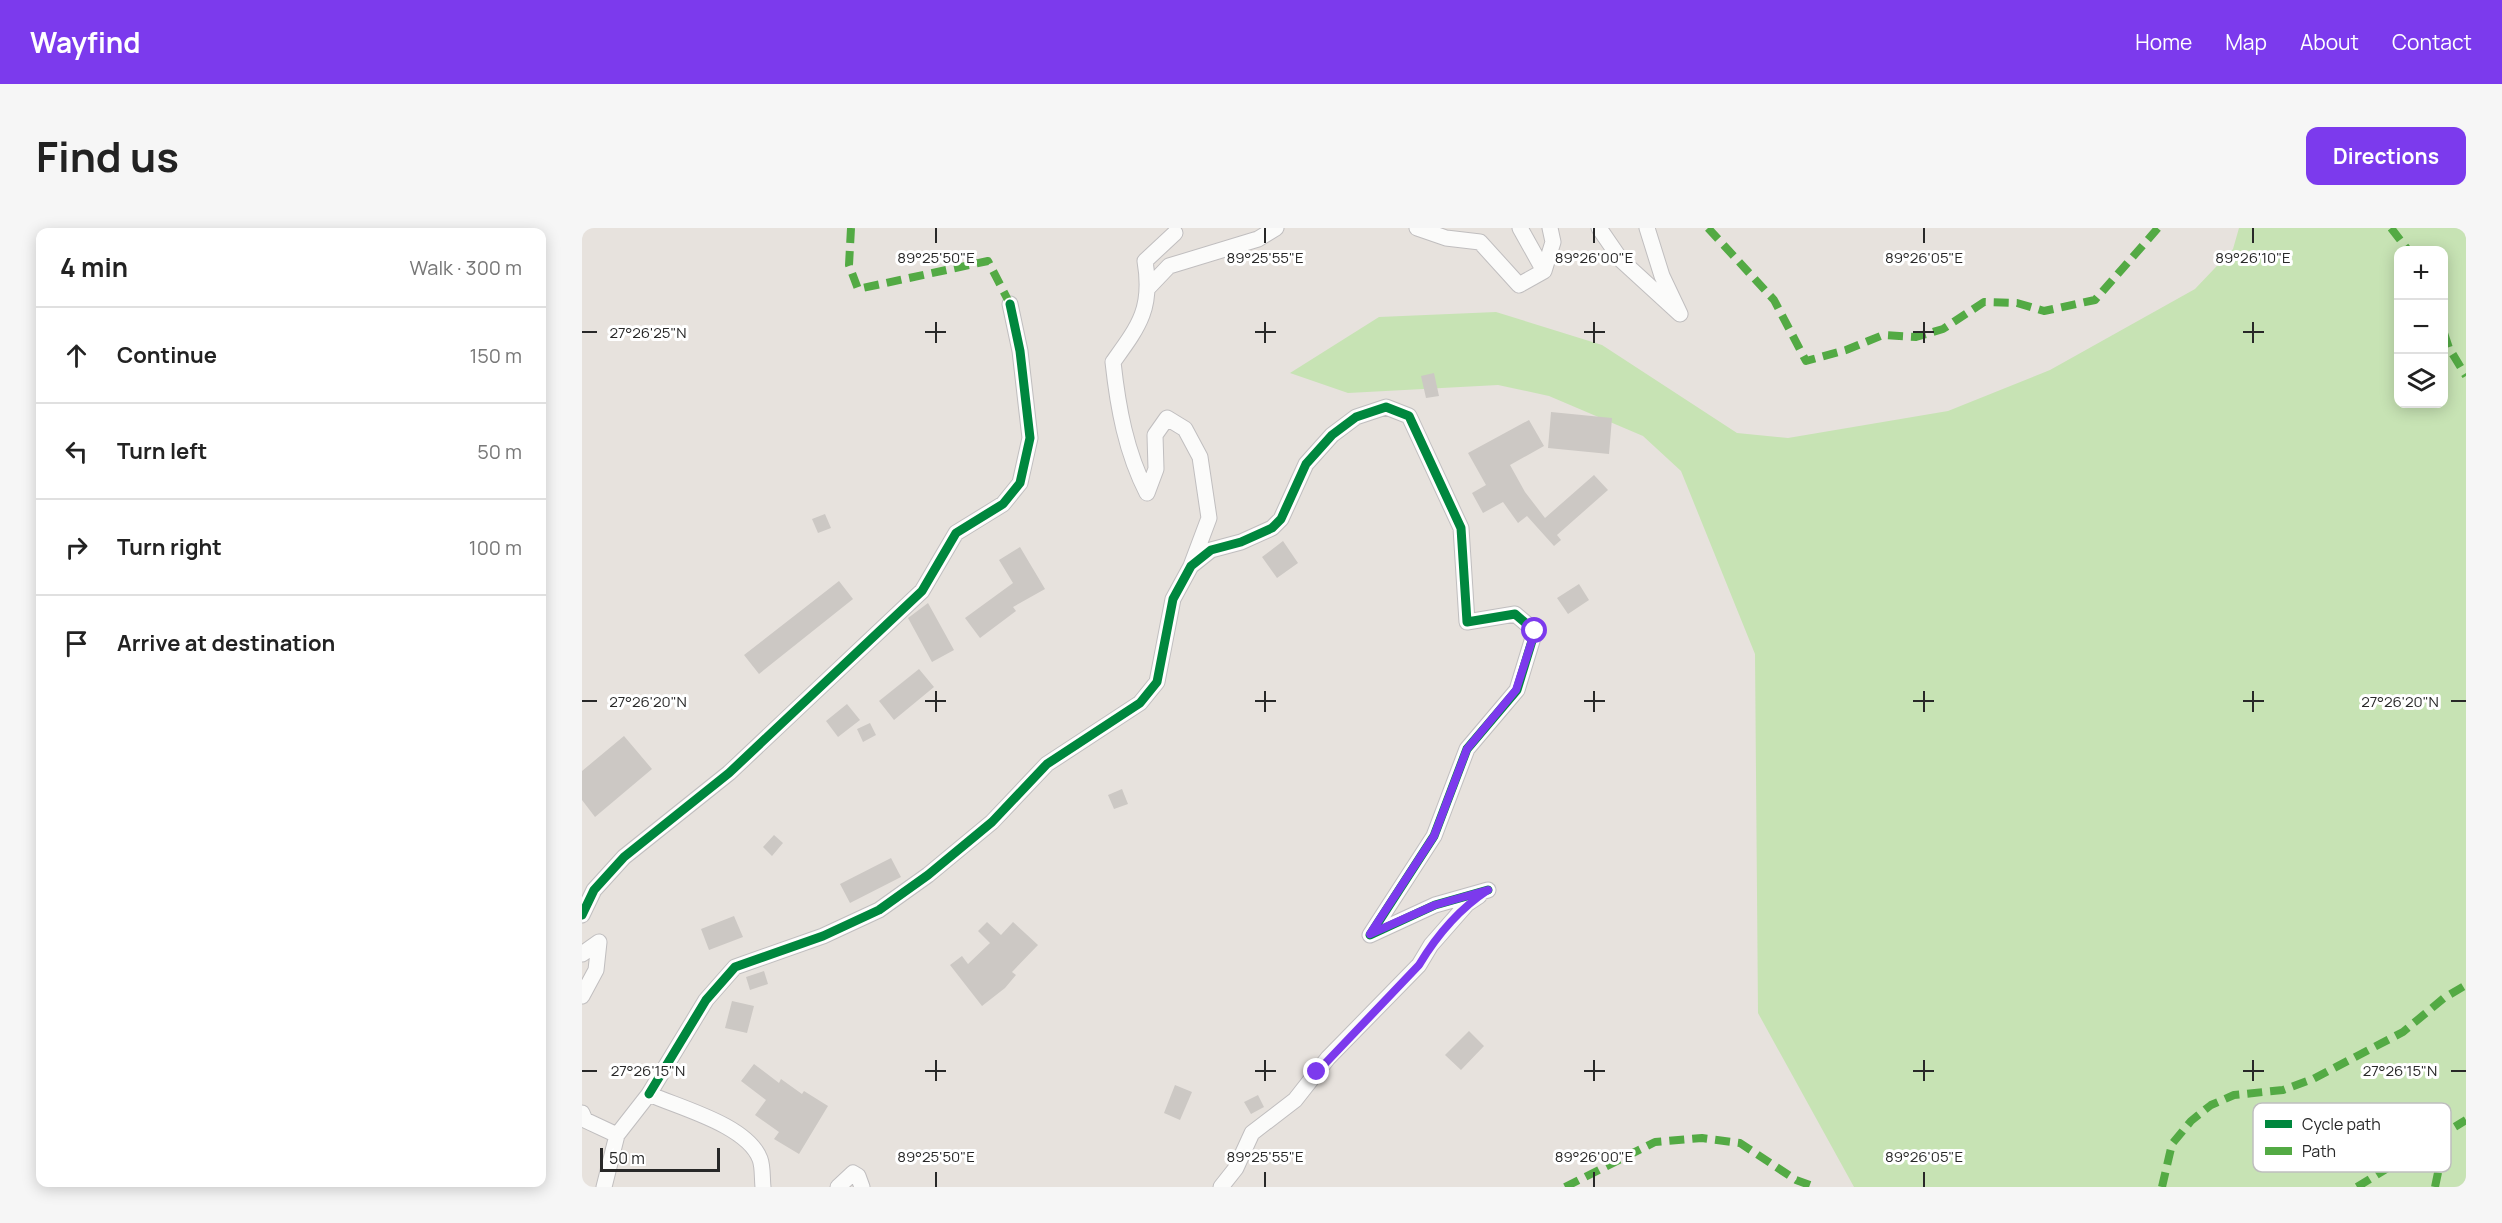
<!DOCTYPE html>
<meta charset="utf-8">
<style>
:root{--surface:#fff;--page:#f6f6f6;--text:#222;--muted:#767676;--line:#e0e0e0;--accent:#7c3aed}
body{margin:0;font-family:Manrope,sans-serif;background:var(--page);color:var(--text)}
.controls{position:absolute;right:18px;top:18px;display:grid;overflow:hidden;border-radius:12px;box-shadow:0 3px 15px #0003}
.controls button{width:54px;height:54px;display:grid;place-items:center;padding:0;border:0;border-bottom:2px solid var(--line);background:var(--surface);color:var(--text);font:30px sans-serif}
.scale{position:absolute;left:18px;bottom:15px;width:120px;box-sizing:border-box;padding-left:6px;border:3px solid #282828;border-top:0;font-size:16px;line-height:21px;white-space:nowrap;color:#282828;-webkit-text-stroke:4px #fff;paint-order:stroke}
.stop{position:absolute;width:18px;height:18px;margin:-14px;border:4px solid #7c3aed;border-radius:50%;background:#fff}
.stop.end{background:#7c3aed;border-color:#fff;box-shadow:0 2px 6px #0008}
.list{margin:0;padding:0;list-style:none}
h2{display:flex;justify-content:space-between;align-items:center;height:78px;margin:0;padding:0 24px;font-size:26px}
h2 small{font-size:20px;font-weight:400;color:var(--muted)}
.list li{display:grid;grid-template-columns:39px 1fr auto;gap:18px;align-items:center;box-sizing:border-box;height:96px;padding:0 24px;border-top:2px solid var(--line)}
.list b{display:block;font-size:22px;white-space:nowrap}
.list em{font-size:20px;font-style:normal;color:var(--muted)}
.icon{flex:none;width:33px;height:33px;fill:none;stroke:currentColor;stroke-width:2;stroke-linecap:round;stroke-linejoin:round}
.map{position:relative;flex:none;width:1884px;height:959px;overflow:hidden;border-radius:12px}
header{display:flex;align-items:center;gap:36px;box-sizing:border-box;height:84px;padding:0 30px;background:var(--accent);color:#fff}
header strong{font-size:28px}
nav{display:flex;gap:33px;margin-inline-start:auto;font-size:21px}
.intro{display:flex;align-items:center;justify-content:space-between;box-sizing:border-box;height:144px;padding:0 36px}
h1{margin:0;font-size:42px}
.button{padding:15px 27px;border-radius:12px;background:var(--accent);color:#fff;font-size:21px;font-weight:700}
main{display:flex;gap:36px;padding:0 36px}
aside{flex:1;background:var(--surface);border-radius:12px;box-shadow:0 3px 15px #0003}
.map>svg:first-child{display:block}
.green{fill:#c7e3b4;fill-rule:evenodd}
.building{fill:#ccc8c4}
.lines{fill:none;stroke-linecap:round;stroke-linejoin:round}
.street-casing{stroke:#c0bebf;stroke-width:17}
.street{stroke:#fbfbfa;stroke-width:15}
.quiet{stroke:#53aa44;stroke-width:8;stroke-dasharray:15 8;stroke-linecap:butt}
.cycleway-casing{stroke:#fff;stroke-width:13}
.cycleway{stroke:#00873e;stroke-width:9}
.route{stroke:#7c3aed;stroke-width:8}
.ticks{fill:none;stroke:#282828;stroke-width:2}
.key{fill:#fff;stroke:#bebebe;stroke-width:1.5}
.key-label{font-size:16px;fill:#282828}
.ticks-label{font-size:15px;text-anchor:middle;fill:#282828;stroke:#fff;stroke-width:6;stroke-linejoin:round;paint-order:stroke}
</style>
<header>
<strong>Wayfind</strong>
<nav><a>Home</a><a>Map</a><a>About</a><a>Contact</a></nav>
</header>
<div class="intro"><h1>Find us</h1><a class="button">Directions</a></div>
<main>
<aside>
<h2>4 min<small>Walk · 300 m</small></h2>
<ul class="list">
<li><svg class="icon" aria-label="ahead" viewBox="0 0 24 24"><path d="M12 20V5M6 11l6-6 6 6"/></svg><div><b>Continue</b></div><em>150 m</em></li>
<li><svg class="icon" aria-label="left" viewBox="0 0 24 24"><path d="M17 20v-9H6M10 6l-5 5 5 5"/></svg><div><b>Turn left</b></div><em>50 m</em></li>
<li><svg class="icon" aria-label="right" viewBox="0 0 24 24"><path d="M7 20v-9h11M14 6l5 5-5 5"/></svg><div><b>Turn right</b></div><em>100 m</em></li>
<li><svg class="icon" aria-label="arrive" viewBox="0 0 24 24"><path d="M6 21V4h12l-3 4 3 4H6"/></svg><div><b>Arrive at destination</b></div></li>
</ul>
</aside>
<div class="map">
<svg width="1884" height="959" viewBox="0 0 1884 959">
<rect width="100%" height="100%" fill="#e7e2dd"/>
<path class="green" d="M1657,0H1884V959H1272L1176,785L1173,426L1099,243L1061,208L967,168L916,157L766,165L708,145L797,89L914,84L1020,117L1155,205L1206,210L1366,183L1468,142L1613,61L1651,21ZM1816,22H1862V176H1816Z"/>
<path class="building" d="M852,145L857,168L844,170L839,148Z
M969,184L1030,190L1027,226L966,220Z
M947,192L962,218L928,237L943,264L963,290L1012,247L1026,262L975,307L979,312L972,318L945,288L936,295L921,274L901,285L890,265L904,257L886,225Z
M243,286L249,300L236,305L230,291Z
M701,313L716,335L695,350L680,329Z
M438,319L463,361L431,379L434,383L398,410L383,390L431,355L417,332Z
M257,353L271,371L177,446L162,427Z
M997,356L1007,372L986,386L975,370Z
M346,375L372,422L350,434L326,390Z
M337,441L352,459L312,492L297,473Z
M265,476L278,492L256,509L244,493Z
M288,495L294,507L281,514L275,501Z
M42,508L70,541L13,589L0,572V543Z
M540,561L546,576L532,581L526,567Z
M192,607L201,615L190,628L181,619Z
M309,630L319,649L268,675L258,656Z
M152,688L161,709L127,722L119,701Z
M405,694L419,707L431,694L456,717L430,744L434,747L423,760L400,778L368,737L380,728L386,736L408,715L396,703Z
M182,743L186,756L168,762L164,749Z
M150,773L172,778L165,805L143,800Z
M887,803L902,818L879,842L863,827Z
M172,836L197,855L199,851L220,866L222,863L246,878L217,926L192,911L197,904L173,887L184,872L159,853Z
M593,857L610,864L598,892L582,885Z
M676,867L682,879L669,886L662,874Z"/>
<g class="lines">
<defs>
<path id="street" d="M835,0L864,10L898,14L937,57L962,43L971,14L968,0
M938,0L962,43
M1017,0L1039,32L1098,86L1080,48L1065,0
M593,5L563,33C571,80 557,98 531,134C536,180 544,224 565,265L574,241L573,207L585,190L603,201L618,229L627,290L609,338
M567,59L587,38L676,11L694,0
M0,687L12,662L42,629L147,545L340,363L374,305L421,276L438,255L448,210L438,123L428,76
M0,726L17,714L14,742L0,768
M67,866L124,772L153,739L241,708L297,682L346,647L410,594L465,536L558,475L575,454L591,371L609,338L629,322L659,314L690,300L699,291L724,236L750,207L774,189L804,179L827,188L879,300L885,394L933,386L953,403L935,462L885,521L852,608L788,707L853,677L906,662
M0,885L3,892L35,907L22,959
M35,907L67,866C98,880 165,897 178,931C181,939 180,951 181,959
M256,959L271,945L276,948L280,959
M639,959L654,940L670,905L713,872L746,830L837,737L849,717L885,676L897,668"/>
</defs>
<use href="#street" class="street-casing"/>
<use href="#street" class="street"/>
<path class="quiet" d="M269,0L267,37L276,61L406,33L428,76
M1126,0L1192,72L1224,133L1264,122L1301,107L1334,109L1361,101L1402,74L1435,75L1462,83L1513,72L1576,0
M1809,0L1826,22
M1862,105L1867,120L1884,148
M983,959L1073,914L1120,910L1158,915L1214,952L1233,959
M1580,959L1590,916L1609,893L1629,877L1652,867L1701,862L1731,851L1821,804L1862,770L1884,757
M1775,959L1884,892
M1853,959L1864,906"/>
<defs>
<path id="cycleway" d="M0,687L12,662L42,629L147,545L340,363L374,305L421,276L438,255L448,210L438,123L428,76
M67,866L124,772L153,739L241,708L297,682L346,647L410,594L465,536L558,475L575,454L591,371L609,338L629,322L659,314L690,300L699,291L724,236L750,207L774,189L804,179L827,188L879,300L885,394L933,386L953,403L935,462L885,521L852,608L788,707L853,677L906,662"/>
</defs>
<use href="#cycleway" class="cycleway-casing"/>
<use href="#cycleway" class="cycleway"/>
</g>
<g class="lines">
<path class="route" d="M735,844L837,737C855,707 877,681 906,662L853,677L788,706L852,608L885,521L934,462L953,403"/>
</g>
<path class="ticks" d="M354,0V15M683,0V15M1012,0V15M1342,0V15M1671,0V15M354,94V115M683,94V115M1012,94V115M1342,94V115M1671,94V115M0,104H15M343,104H364M673,104H694M1002,104H1023M1331,104H1352M1661,104H1682M354,463V484M683,463V484M1012,463V484M1342,463V484M1671,463V484M0,473H15M343,473H364M673,473H694M1002,473H1023M1331,473H1352M1661,473H1682M1869,473H1884M354,832V853M683,832V853M1012,832V853M1342,832V853M1671,832V853M0,843H15M343,843H364M673,843H694M1002,843H1023M1331,843H1352M1661,843H1682M1869,843H1884M354,944V959M683,944V959M1012,944V959M1342,944V959"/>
<rect x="1671" y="875" width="198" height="69" rx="9" class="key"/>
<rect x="1683" y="892" width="27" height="8" fill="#00873e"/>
<rect x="1683" y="919" width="27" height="8" fill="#53aa44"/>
<g class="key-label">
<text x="1720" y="902">Cycle path</text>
<text x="1720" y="929">Path</text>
</g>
<g class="ticks-label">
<text x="354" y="35">89°25'50"E</text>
<text x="683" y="35">89°25'55"E</text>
<text x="1012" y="35">89°26'00"E</text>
<text x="1342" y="35">89°26'05"E</text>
<text x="1671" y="35">89°26'10"E</text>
<text x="66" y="110">27°26'25"N</text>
<text x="66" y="479">27°26'20"N</text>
<text x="1818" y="479">27°26'20"N</text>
<text x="66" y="848">27°26'15"N</text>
<text x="1818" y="848">27°26'15"N</text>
<text x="354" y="934">89°25'50"E</text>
<text x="683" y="934">89°25'55"E</text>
<text x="1012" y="934">89°26'00"E</text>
<text x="1342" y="934">89°26'05"E</text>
</g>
</svg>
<div class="controls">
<button>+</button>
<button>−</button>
<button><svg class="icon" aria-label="layers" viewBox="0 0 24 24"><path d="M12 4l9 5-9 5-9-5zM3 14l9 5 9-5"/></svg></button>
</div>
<div class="scale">50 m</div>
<div class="stop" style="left:953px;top:403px"></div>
<div class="stop end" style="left:735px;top:844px"></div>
</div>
</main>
